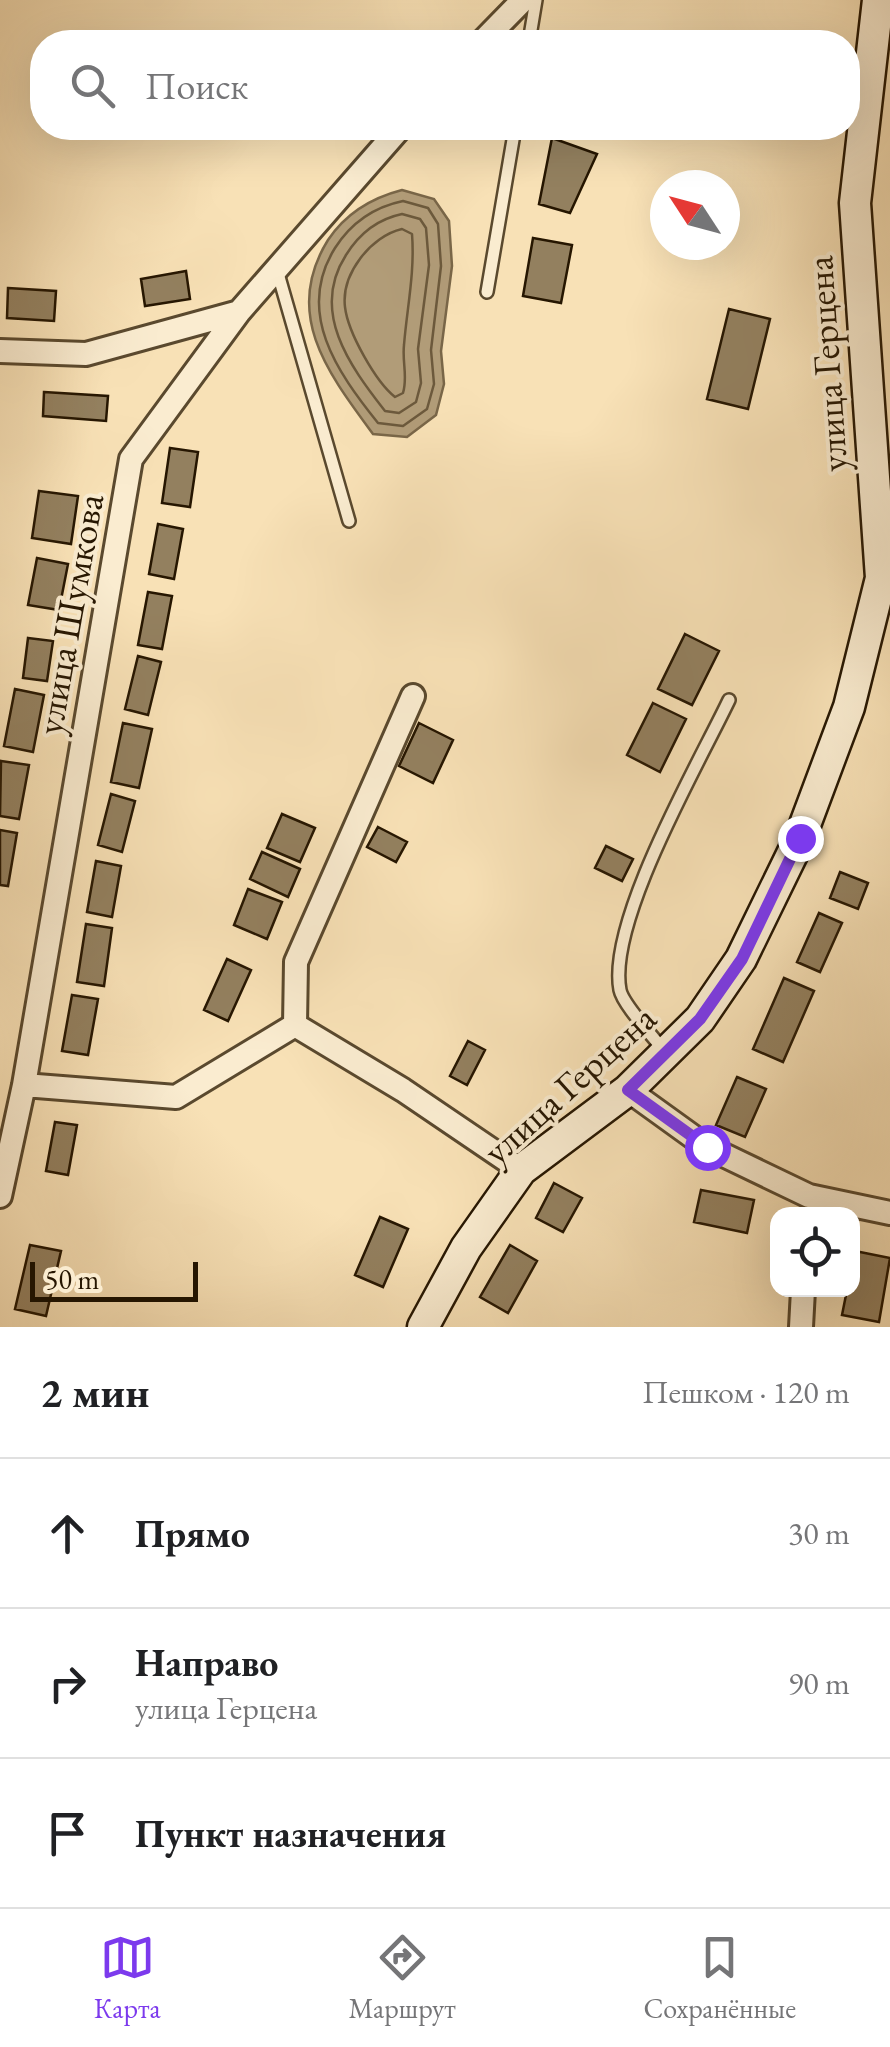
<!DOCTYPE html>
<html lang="ru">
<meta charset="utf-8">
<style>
:root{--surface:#fff;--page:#f2f2f2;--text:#202124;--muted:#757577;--line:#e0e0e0;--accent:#7c3aed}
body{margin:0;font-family:"EB Garamond",serif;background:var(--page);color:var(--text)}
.controls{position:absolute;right:30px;bottom:30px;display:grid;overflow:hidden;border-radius:20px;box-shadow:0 10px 40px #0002}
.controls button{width:90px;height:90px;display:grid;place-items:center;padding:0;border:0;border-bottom:2px solid var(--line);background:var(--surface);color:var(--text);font:50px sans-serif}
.compass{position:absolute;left:650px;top:170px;width:90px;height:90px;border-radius:50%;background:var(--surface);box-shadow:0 10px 40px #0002;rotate:306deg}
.scale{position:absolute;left:30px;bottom:25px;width:168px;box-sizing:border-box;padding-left:10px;border:5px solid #261601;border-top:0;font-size:28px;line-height:35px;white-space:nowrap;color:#261601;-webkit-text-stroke:8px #faecd0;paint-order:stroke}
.stop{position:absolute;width:30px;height:30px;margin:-22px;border:8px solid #7c3aed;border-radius:50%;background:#fff}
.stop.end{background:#7c3aed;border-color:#fff;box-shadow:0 2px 10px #0008}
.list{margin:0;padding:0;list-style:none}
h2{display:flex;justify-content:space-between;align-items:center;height:130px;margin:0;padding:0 40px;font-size:42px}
h2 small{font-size:32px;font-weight:400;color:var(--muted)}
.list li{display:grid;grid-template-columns:65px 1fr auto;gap:30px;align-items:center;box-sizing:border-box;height:150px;padding:0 40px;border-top:2px solid var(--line)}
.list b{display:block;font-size:38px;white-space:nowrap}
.list p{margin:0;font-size:32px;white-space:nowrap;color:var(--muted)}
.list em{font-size:32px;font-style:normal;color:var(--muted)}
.icon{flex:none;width:55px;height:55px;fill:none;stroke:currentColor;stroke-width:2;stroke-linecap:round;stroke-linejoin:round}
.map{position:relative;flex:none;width:890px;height:1327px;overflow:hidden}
.search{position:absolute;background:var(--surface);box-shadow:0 10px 40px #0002;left:30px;right:30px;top:30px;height:110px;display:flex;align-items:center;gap:25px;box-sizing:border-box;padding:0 35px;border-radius:40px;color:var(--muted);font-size:38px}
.sheet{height:580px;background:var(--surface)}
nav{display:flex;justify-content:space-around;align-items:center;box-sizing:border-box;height:140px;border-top:2px solid var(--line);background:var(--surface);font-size:28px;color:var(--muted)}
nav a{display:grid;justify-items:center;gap:5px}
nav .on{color:var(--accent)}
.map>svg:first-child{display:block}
.water{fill:#b19c78;stroke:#796648;stroke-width:2.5}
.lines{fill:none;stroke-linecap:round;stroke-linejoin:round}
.shore{stroke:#6c593c;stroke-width:2.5}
.building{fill:#93805f;stroke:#261601;stroke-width:2.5}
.lane-casing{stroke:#5a492e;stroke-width:16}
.street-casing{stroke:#5a492e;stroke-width:28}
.secondary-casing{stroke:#261601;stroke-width:35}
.lane{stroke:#faecd0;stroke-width:11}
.street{stroke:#faecd0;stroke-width:22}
.secondary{stroke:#faecd0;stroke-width:30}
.route{stroke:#7c3aed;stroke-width:12}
.labels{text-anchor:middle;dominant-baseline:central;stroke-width:8;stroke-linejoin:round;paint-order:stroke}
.street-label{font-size:38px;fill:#261601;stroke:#faecd0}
</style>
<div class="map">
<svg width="890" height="1327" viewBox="0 0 890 1327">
<rect width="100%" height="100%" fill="#f8e1b6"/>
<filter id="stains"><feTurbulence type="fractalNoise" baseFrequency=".002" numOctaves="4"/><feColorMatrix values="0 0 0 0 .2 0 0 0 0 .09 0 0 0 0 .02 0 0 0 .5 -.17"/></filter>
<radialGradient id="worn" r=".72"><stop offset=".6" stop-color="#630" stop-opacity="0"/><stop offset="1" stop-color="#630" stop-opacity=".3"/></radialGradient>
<path class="water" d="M402,190L434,199L449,221L452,266L441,351L444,384L436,415L407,437L373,434C328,373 282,314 328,240C346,213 371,198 402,190Z"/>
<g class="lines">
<path class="shore" d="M403,201L428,208L438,224L441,266L431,350L434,384L427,409L403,426L378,423C337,372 295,312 335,248C351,223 374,207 403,201Z
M402,214L420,219L426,228L429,265L418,349L421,383L416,402L399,413L385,411C349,365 310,311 346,255C359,234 378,219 402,214Z
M402,229L412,234C415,272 407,308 404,345C402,362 408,377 403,393L395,397C376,382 348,333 345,307C341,274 371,236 402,229Z"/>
</g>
<path class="building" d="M552,138L597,154L570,213L539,204Z
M533,238L572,245L561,303L523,296Z
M186,271L190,299L145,306L141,279Z
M8,288L56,291L54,321L7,318Z
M729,309L770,319L748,409L707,399Z
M44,392L108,396L106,421L43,416Z
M170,448L198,452L190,507L162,503Z
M39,491L78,496L71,544L32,538Z
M158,524L183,529L174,579L149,574Z
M37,558L68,564L59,610L28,605Z
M148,592L172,596L162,649L138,645Z
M685,634L719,651L692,705L658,689Z
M28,638L53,641L47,681L23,678Z
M138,656L161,662L148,715L125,709Z
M15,689L44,695L33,752L4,746Z
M653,703L686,719L660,772L627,755Z
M123,723L152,729L139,788L111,782Z
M419,723L453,740L433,783L399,766Z
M1,761L29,765L19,819L0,816Z
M111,794L135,801L122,852L98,845Z
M282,814L315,828L300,862L267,848Z
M378,827L407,842L396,862L367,847Z
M0,830L17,833L8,886L0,885Z
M606,846L633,859L622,881L595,868Z
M262,852L300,869L288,897L250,879Z
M96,861L121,866L112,917L87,912Z
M840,872L868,883L858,909L830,898Z
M248,889L282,902L267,939L234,925Z
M819,913L842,923L820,972L797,962Z
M86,924L112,928L104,986L77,982Z
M227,959L251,970L228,1021L204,1010Z
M784,978L814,991L783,1062L753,1049Z
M72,995L98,999L88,1055L62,1051Z
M468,1041L485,1050L467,1085L450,1076Z
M737,1077L766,1089L745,1137L716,1125Z
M55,1122L77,1125L68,1175L46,1171Z
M554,1183L582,1198L563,1232L536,1218Z
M701,1190L754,1200L747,1233L694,1222Z
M380,1217L408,1229L383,1287L355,1275Z
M30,1245L61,1251L46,1316L15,1309Z
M510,1245L537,1261L508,1313L480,1297Z
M855,1251L890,1258L879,1322L842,1315L847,1290H852Z"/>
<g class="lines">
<defs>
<path id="lane" d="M529,42L536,0
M277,270L349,521
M487,292L515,128
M664,1051C654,1037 623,1005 620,990C607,922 698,765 729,700"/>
<path id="street" d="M482,42L523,0
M0,351L86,354L239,312
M295,1025L296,962L413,696
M24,1085L176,1097L295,1025L403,1090L521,1170
M628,1090L707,1147L809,1196L890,1213
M0,1196L24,1085L131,459L239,312L400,128
M801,1327L803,1290"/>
<path id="secondary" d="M423,1327L466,1248L521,1170L628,1090L700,1019L741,959L800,838L849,707L881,578L855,203L878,0"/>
</defs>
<use href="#lane" class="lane-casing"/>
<use href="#street" class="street-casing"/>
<use href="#secondary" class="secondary-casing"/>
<use href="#lane" class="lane"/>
<use href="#street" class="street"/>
<use href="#secondary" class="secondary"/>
</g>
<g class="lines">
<path class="route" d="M707,1147L628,1090L700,1019L742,959L800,838"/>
</g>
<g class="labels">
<g class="street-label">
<text transform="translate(826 364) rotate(-94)">улица Герцена</text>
<text transform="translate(69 614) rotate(-80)">улица Шумкова</text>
<text transform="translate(569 1084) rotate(-42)">улица Герцена</text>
</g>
</g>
<rect width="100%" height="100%" filter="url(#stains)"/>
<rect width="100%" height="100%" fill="url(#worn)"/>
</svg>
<div class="controls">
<button><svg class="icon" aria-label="locate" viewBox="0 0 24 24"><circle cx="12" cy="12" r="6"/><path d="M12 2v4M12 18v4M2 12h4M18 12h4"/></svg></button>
</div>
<svg class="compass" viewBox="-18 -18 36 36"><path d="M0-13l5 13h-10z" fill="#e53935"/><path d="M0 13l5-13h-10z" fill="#757577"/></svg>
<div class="scale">50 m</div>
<div class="stop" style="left:707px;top:1147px"></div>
<div class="stop end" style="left:800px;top:838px"></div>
<div class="search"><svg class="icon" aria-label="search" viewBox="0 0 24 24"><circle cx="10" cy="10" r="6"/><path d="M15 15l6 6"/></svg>Поиск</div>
</div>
<section class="sheet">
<h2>2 мин<small>Пешком · 120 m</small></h2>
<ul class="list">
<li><svg class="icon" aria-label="ahead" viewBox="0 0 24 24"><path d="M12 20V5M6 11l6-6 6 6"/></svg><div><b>Прямо</b></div><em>30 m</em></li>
<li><svg class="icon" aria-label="right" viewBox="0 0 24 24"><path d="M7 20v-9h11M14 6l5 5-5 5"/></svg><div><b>Направо</b><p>улица Герцена</p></div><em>90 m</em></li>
<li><svg class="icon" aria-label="arrive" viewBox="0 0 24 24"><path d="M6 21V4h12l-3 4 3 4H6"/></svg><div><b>Пункт назначения</b></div></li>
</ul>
</section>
<nav>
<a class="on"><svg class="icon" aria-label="map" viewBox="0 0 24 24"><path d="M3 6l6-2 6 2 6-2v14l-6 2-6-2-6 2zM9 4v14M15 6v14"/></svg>Карта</a>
<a><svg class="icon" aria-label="directions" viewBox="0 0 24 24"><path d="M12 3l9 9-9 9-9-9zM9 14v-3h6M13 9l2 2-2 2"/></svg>Маршрут</a>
<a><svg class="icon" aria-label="saved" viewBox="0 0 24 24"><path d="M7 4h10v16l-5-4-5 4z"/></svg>Сохранённые</a>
</nav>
